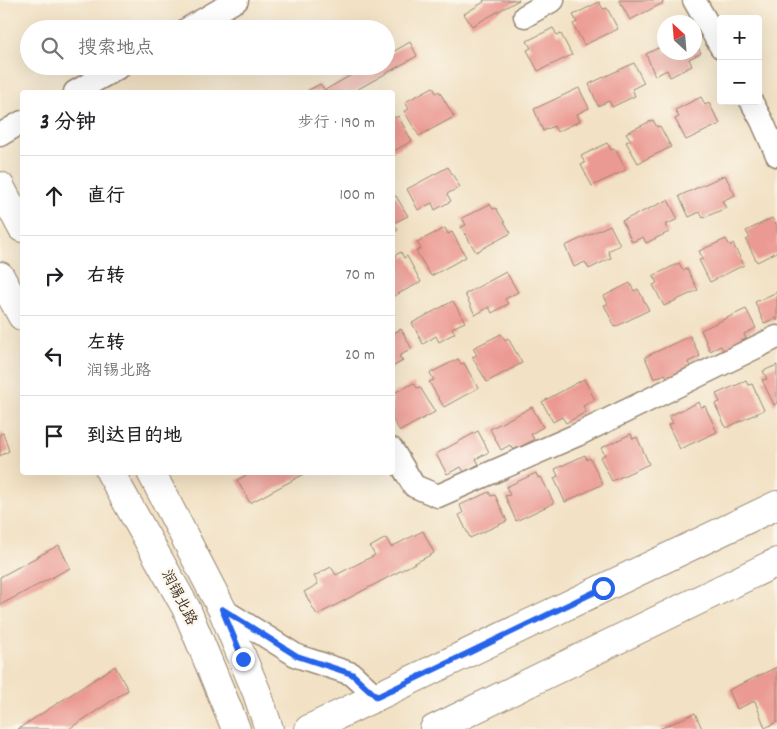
<!DOCTYPE html>
<html lang="zh">
<meta charset="utf-8">
<style>
:root{--surface:#fff;--page:#f2f2f2;--text:#202124;--muted:#757577;--line:#e0e0e0}
body{margin:0;font-family:Dekko,"LXGW WenKai TC",sans-serif;background:var(--page);color:var(--text)}
.controls{position:absolute;right:15px;top:15px;display:grid;overflow:hidden;border-radius:5px;box-shadow:0 5px 20px #0002}
.controls button{width:45px;height:45px;display:grid;place-items:center;padding:0;border:0;border-bottom:1px solid var(--line);background:var(--surface);color:var(--text);font:25px sans-serif}
.compass{position:absolute;left:657px;top:15px;width:45px;height:45px;border-radius:50%;background:var(--surface);box-shadow:0 5px 20px #0002;rotate:334deg}
.stop{position:absolute;width:15px;height:15px;margin:-11px;border:4px solid #2563eb;border-radius:50%;background:#fff}
.stop.end{background:#2563eb;border-color:#fff;box-shadow:0 1px 5px #0008}
.list{margin:0;padding:0;list-style:none}
h2{display:flex;justify-content:space-between;align-items:center;height:65px;margin:0;padding:0 20px;font-size:21px}
h2 small{font-size:16px;font-weight:400;color:var(--muted)}
.list li{display:grid;grid-template-columns:32px 1fr auto;gap:15px;align-items:center;box-sizing:border-box;height:80px;padding:0 20px;border-top:1px solid var(--line)}
.list b{display:block;font-size:19px;white-space:nowrap}
.list p{margin:0;font-size:16px;white-space:nowrap;color:var(--muted)}
.list em{font-size:16px;font-style:normal;color:var(--muted)}
.icon{flex:none;width:28px;height:28px;fill:none;stroke:currentColor;stroke-width:2;stroke-linecap:round;stroke-linejoin:round}
.map{position:relative;flex:none;width:777px;height:729px;overflow:hidden}
.search{position:absolute;background:var(--surface);box-shadow:0 5px 20px #0002;left:20px;top:20px;width:375px;height:55px;display:flex;align-items:center;gap:12px;box-sizing:border-box;padding:0 18px;border-radius:28px;color:var(--muted);font-size:19px}
.panel{position:absolute;background:var(--surface);box-shadow:0 5px 20px #0002;left:20px;top:90px;width:375px;height:385px;border-radius:5px}
.map>svg:first-child{display:block}
.building{fill:#eb9a93}
.lines{fill:none;stroke-linecap:round;stroke-linejoin:round}
.minor-casing{stroke:#968671;stroke-width:25}
.major-casing{stroke:#968671;stroke-width:30}
.minor{stroke:#fff;stroke-width:22}
.major{stroke:#fff;stroke-width:28}
.route{stroke:#2563eb;stroke-width:6}
.labels{text-anchor:middle;dominant-baseline:central;stroke-width:5;stroke-linejoin:round;paint-order:stroke}
.street-label{font-size:15px;fill:#3b2a1e;stroke:#fbf7ec}
</style>
<div class="map">
<svg width="777" height="729" viewBox="0 0 777 729">
<rect width="100%" height="100%" fill="#fbf7ec"/>
<filter id="ink" filterUnits="userSpaceOnUse"><feTurbulence type="fractalNoise" baseFrequency=".02" numOctaves="2"/><feDisplacementMap in="SourceGraphic" scale="10" xChannelSelector="R" yChannelSelector="G"/><feConvolveMatrix kernelMatrix="1 2 1 2 8 2 1 2 1" color-interpolation-filters="sRGB"/></filter>
<filter id="wash" filterUnits="userSpaceOnUse"><feTurbulence type="fractalNoise" baseFrequency=".0096" numOctaves="4" result="noise"/><feDisplacementMap in="SourceGraphic" scale="20" xChannelSelector="R" yChannelSelector="G"/><feGaussianBlur stdDeviation="1.12" result="paint"/><feColorMatrix in="noise" values="0 0 0 0 0 0 0 0 0 0 0 0 0 0 0 0 0 1.4 0 .05"/><feComposite in="paint" operator="in"/></filter>
<g filter="url(#wash)">
<rect width="100%" height="100%" fill="#f2e1c4"/>
<g id="blocks">
<path class="building" d="M483,0H519L472,26L464,14L484,2Z
M619,0H662L663,3L630,20Z
M599,2L603,9L607,8L618,29L584,45L573,24L577,22L573,15Z
M553,28L557,35L561,34L572,55L538,71L527,50L531,48L527,41Z
M694,40L701,53L689,59L692,66L670,77L667,70L655,76L646,54L664,45V52H694Z
M410,42L417,56L353,92H305L320,84L325,90L367,66H386V56Z
M634,63L644,83L632,89L635,96L612,107L609,101L598,106L589,84Z
M433,87L436,93L439,91L454,117L419,136L404,111L409,109L405,102Z
M579,88L589,108L577,114L580,121L557,132L554,126L543,131L534,109Z
M701,97L705,105L709,103L720,124L686,140L675,119L679,117L675,110Z
M392,114L395,118L398,116L412,141L392,152Z
M653,120L657,127L660,126L671,147L638,163L626,142L631,140L626,133Z
M607,143L611,150L615,149L626,170L592,186L581,165L585,163L581,156Z
M448,167L460,187L447,194L451,201L435,210L432,203L418,210L407,189Z
M725,175L735,195L722,201L726,208L703,218L700,212L689,217L679,196Z
M396,196L408,216L394,223L398,230L392,233V197Z
M668,200L678,219L665,225L669,232L646,243L643,237L632,242L622,221Z
M490,204L493,209L496,208L511,233L476,252L461,227L466,225L462,218Z
M772,218L777,225V252L757,262L746,240L750,238L746,231Z
M610,225L620,245L608,251L611,258L589,269L585,262L574,267L565,246Z
M445,228L448,234L452,232L466,257L431,276L416,251L421,249L417,242Z
M726,239L730,246L733,244L744,265L710,282L699,260L703,259L699,251Z
M401,252L404,258L407,256L421,282L392,297V257Z
M679,263L683,270L687,269L698,290L664,306L653,285L657,283L653,276Z
M506,272L518,292L505,299L508,304L492,313L489,307L475,315L465,294Z
M630,283L634,291L638,289L649,310L615,327L604,305L608,304L604,296Z
M777,292V321L776,318L764,323L755,302Z
M453,301L465,322L452,328L455,333L439,342L436,336L423,344L412,323Z
M746,309L756,328L744,334L747,341L724,352L721,346L710,351L701,330Z
M401,329L412,349L399,356L403,361L392,367V334Z
M501,334L505,340L508,338L522,363L487,382L472,357L477,355L473,348Z
M690,336L700,356L688,362L691,369L669,380L665,374L654,379L645,357Z
M458,359L461,364L464,363L478,388L444,407L429,382L434,380L430,373Z
M777,365V403L774,405L762,380L767,379L763,371Z
M584,379L595,400L583,406L586,412L566,423L562,417L553,422L542,402Z
M746,381L748,385L752,384L764,410L726,428L715,404L720,402L716,394Z
M414,383L417,388L420,387L435,412L400,431L392,419V394Z
M699,402L701,407L705,406L717,432L680,449L668,425L673,423L669,416Z
M532,407L543,427L531,434L534,440L513,450L510,445L501,450L490,429Z
M478,431L489,452L476,459L479,464L464,472L461,467L447,474L436,454Z
M3,433L9,451L0,456V434Z
M631,434L633,439L637,437L649,464L612,481L600,457L605,455L601,448Z
M585,455L587,460L590,458L603,484L565,502L554,478L558,476L555,469Z
M252,472H308L250,503L237,480Z
M536,473L538,478L541,477L554,503L516,521L505,496L510,495L506,487Z
M489,492L491,496L495,495L507,521L470,538L459,515L463,513L460,505Z
M423,531L434,553L317,615L304,592L318,584L314,576L331,567L336,575L375,555L370,547L386,538L391,547Z
M59,545L70,568L0,605V577Z
M115,666L128,690L69,729H18Z
M777,667V722L765,728L755,701L737,709L729,690Z
M695,713L702,729H659Z"/>
</g>
</g>
<g filter="url(#ink)">
<use href="#blocks" fill-opacity="0" stroke="#968671" stroke-width="1"/>
<g class="lines">
<defs>
<path id="minor" d="M694,0L721,47
M525,16L553,0
M187,29L237,0
M75,92L121,66
M751,101L762,121L777,155
M0,135L22,122
M392,449L414,486L438,496L577,435L777,337
M222,609L297,656L352,674L377,697"/>
<path id="major" d="M0,186L22,228
M0,276L22,316
M110,472L186,608L236,729
M151,472L222,609L257,693L269,729
M309,729L777,505
M434,729L777,562"/>
</defs>
<use href="#minor" class="minor-casing"/>
<use href="#major" class="major-casing"/>
<use href="#minor" class="minor"/>
<use href="#major" class="major"/>
</g>
</g>
<g class="lines" filter="url(#ink)">
<path class="route" d="M243,659L222,609L297,656L352,674L377,697L603,588"/>
</g>
<g class="labels">
<g class="street-label">
<text transform="translate(178 598) rotate(63)">润锡北路</text>
</g>
</g>
</svg>
<div class="controls">
<button>+</button>
<button>−</button>
</div>
<svg class="compass" viewBox="-18 -18 36 36"><path d="M0-13l5 13h-10z" fill="#e53935"/><path d="M0 13l5-13h-10z" fill="#757577"/></svg>
<div class="stop" style="left:603px;top:588px"></div>
<div class="stop end" style="left:243px;top:659px"></div>
<div class="search"><svg class="icon" aria-label="search" viewBox="0 0 24 24"><circle cx="10" cy="10" r="6"/><path d="M15 15l6 6"/></svg>搜索地点</div>
<section class="panel">
<h2>3 分钟<small>步行 · 190 m</small></h2>
<ul class="list">
<li><svg class="icon" aria-label="ahead" viewBox="0 0 24 24"><path d="M12 20V5M6 11l6-6 6 6"/></svg><div><b>直行</b></div><em>100 m</em></li>
<li><svg class="icon" aria-label="right" viewBox="0 0 24 24"><path d="M7 20v-9h11M14 6l5 5-5 5"/></svg><div><b>右转</b></div><em>70 m</em></li>
<li><svg class="icon" aria-label="left" viewBox="0 0 24 24"><path d="M17 20v-9H6M10 6l-5 5 5 5"/></svg><div><b>左转</b><p>润锡北路</p></div><em>20 m</em></li>
<li><svg class="icon" aria-label="arrive" viewBox="0 0 24 24"><path d="M6 21V4h12l-3 4 3 4H6"/></svg><div><b>到达目的地</b></div></li>
</ul>
</section>
</div>
